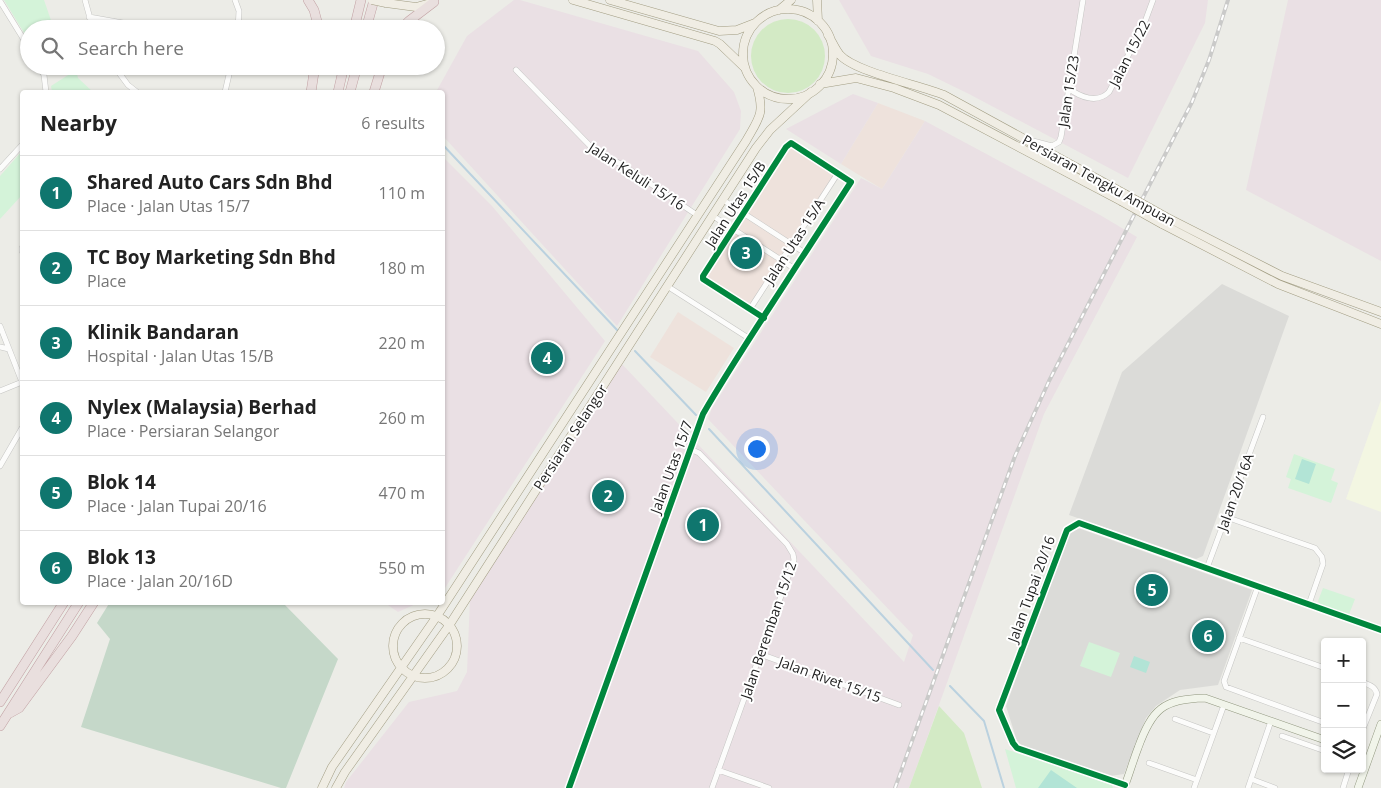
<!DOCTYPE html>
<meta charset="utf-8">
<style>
:root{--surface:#fff;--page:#f6f6f6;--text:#222;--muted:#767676;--line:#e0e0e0;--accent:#0f766e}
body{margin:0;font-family:"Open Sans",sans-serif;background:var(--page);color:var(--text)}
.controls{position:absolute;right:15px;bottom:15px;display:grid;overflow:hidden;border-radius:5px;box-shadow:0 1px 4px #0004}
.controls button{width:45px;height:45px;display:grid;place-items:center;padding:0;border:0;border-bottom:1px solid var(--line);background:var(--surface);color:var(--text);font:25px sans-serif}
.you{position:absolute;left:756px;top:448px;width:18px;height:18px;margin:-12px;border:4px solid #fff;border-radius:50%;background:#1a73e8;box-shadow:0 0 0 8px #1a73e833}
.badge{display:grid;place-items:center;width:32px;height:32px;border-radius:50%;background:var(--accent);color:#fff;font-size:16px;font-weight:700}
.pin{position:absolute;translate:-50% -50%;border:2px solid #fff;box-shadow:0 1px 5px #0006}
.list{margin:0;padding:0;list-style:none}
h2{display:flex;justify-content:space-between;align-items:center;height:65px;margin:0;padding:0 20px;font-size:21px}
h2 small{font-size:16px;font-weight:400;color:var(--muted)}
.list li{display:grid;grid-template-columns:32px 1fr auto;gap:15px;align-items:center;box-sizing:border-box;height:75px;padding:0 20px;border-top:1px solid var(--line)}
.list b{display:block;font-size:19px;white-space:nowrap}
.list p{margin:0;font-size:16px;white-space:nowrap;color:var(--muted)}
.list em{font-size:16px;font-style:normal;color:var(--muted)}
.icon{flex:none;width:28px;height:28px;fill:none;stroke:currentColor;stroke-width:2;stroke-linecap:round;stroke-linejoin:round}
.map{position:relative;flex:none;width:1381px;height:788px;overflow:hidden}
.search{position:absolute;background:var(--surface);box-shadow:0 1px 4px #0004;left:20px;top:20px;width:425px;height:55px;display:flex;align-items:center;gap:12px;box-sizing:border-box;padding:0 18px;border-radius:28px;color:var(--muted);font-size:19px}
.panel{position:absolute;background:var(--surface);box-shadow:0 1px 4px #0004;left:20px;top:90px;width:425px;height:515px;border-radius:5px}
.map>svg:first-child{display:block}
.residential{fill:#dbdbd8}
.commercial{fill:#eee2dc}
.industrial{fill:#eae0e4}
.education{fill:#f3f6e2}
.grass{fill:#d3eac5}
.cemetery{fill:#c5d8c9}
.park{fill:#d4f3d9}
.pitch{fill:#b2e4d6}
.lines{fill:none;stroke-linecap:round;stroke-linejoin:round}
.stream{stroke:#bad1df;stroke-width:2}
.street-casing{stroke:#c5c5c3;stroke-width:6}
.secondary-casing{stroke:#90967e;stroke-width:8}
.primary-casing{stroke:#a29d83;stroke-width:9}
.highway-casing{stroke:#c19fa2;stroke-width:10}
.street{stroke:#fcfcfb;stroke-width:5}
.secondary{stroke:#f1f4ea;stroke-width:7}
.primary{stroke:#f0ede4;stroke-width:8}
.highway{stroke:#e9dfde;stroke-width:9}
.rail-casing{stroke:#cacac9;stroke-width:4}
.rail{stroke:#fff;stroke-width:2;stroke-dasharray:5.5;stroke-linecap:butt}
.primary-bridge-casing{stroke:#a29d83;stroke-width:9;stroke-linecap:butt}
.primary-bridge{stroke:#f0ede4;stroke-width:8}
.cycleway-casing{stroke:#fff;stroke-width:9}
.cycleway{stroke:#00873e;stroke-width:6}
.labels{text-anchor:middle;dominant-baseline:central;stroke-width:4;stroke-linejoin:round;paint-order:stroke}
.street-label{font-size:14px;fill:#1e1e1e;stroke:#fff}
</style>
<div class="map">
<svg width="1381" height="788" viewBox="0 0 1381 788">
<rect width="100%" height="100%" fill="#ecece7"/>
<path class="residential" d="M1222,284L1289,316L1203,556L1196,559L1069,515L1122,372Z
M1078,528L1252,590L1218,685L1180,690L1156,706L1146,718L1124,774L1110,776L1021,745L1017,741L1006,706L1068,535Z"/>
<path class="commercial" d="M878,103L925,121L882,189L841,164Z
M791,147L835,174L749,306L705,277Z
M678,312L734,348L706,392L650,357Z"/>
<path class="industrial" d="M514,0H520L698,51L734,92L741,111L740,129L617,326L443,136L442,92H436L467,36Z
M839,0H1208L1205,23L1128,178L969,94L928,74L871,56Z
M1288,0H1381V261L1246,190Z
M853,94L878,103L841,164L786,129Z
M925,121L1100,215L1137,237L1044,414L909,788H344L346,782L409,702L457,691L467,672L470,598L620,362L904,662L913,635L708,419L712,408L861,178L882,189Z
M442,156L492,206L605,341L443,591Z
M385,603H418L398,612Z"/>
<path class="education" d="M1381,400V512L1346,499Z"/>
<path class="grass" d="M751 56a37 37 0 1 1 74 0a37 37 0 1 1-74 0Z
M939,706L964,733L982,788H909Z"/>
<path class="cemetery" d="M110,602L283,603L338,659L286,788H281L81,727L110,639L97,623Z"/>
<path class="park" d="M4,0H44L54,29H29V41Z
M76,70L78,78L93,92H52L51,86Z
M22,151V195L0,219V176Z
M1294,454L1335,469L1331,480L1338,483L1331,503L1288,488L1291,479L1286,477Z
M1323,588L1355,599L1348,617L1321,607L1318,601Z
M1089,642L1120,653L1111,677L1080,666Z
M1005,749L1112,785L1113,788H1016Z"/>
<path class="pitch" d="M1302,459L1316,464L1309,484L1295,479Z
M1134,656L1150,662L1146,673L1130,667Z
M1051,770L1077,788H1038Z"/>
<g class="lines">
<path class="stream" d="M442,144L618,331
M635,351L696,415
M709,429L933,670
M950,686L984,721L1004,788"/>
<defs>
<path id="street" d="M85,0L93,29
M235,0L239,11L238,29
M0,1L29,48
M89,17L123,23L148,29
M39,66L44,75L46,92
M114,66L128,85L137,92
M516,70L597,153L621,164L697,215
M1068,88C1080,97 1097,104 1109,92L1143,27L1153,0
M225,92L231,66
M1033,141L1052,146L1059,142L1061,137L1083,0
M0,169L22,145
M723,200L805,253
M713,216L795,269
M22,248V251
M667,286L750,339
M750,309L838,173
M0,326L22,382
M0,347L9,349
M0,391L22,382
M690,449L699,453L787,544L793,554L794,560L712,788
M0,466L22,428
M1226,517L1315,548L1322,557L1323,564L1309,604
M1207,568L1263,417
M1258,586L1224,681L1226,687L1325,723
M1239,638L1325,668
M760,654L899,705
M1362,682C1369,685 1375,686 1377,694L1362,731
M1175,719L1213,733
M1282,736L1325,751
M1149,763L1197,780
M718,770L769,788
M1251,779L1275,788
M1125,785L1017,748L1013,743L999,710L1067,530L1079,523L1381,630
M569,788L703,414C733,362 767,312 799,262L805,253L851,182L791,143L786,147L703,276V279L764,318
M1194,788L1224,705
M1248,788L1271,721
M1343,788L1349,769"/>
<path id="secondary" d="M1124,788C1129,775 1133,761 1138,748C1152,709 1163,699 1205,698L1325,740
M1358,788L1381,724"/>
<path id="primary" d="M573,0L715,41L720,44L744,67
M610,0L719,31L737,30L755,23
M817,0L818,21
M386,3L416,7L431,3
M743 54a45 45 0 1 1 90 0a45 45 0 1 1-90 0Z
M779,10L791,0
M828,35C832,41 835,49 840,55C855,72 920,85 944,95L1125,194
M820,84L856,78L894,88L939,105L1121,201
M1166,217L1282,276L1381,312
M1162,224L1278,284L1381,324
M393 646a32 32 0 1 1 64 0a32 32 0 1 1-64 0Z
M322,788L332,767L437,616L746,141C759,118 765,114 757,87
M336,788L345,772L450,624L756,148L770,130L811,92"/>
<path id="highway" d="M308,0L314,10L319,29
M354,29L361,0
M366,29L374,0
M401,29L409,21L434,2
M311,92L315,66
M338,92L344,66
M350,92L357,66
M374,92L382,66
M0,702L64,602
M10,713L19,708L72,636L94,602
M0,726L79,602"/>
</defs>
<use href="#street" class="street-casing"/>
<use href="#secondary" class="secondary-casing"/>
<use href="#primary" class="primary-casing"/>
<use href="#highway" class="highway-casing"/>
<use href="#street" class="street"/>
<use href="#secondary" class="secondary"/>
<use href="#primary" class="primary"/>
<use href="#highway" class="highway"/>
<defs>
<path id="rail" d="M895,788L1015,456L1049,381L1192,102L1209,60L1228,0"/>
</defs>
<use href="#rail" class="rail-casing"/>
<use href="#rail" class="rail"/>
<defs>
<path id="primary-bridge" d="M372,0L386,3
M1125,194L1166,217
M1121,201L1162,224"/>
</defs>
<use href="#primary-bridge" class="primary-bridge-casing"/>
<use href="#primary-bridge" class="primary-bridge"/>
<defs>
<path id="cycleway" d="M1125,785L1017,748L1013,743L999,710L1067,530L1079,523L1381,630
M569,788L703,414C733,362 767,312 799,262L805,253L851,182L791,143L786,147L703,276V279L764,318"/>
</defs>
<use href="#cycleway" class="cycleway-casing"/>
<use href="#cycleway" class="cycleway"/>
</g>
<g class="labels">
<g class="street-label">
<text transform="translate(1129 53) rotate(-63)">Jalan 15/22</text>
<text transform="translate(1068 91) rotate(-81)">Jalan 15/23</text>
<text transform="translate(637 176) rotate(33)">Jalan Keluli 15/16</text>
<text transform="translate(1099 180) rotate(29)">Persiaran Tengku Ampuan</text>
<text transform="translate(735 204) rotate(-57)">Jalan Utas 15/B</text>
<text transform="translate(794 241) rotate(-57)">Jalan Utas 15/A</text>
<text transform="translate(570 437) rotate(-57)">Persiaran Selangor</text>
<text transform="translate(671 467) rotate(-70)">Jalan Utas 15/7</text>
<text transform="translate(1235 492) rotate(-70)">Jalan 20/16A</text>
<text transform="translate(1031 589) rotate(-70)">Jalan Tupai 20/16</text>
<text transform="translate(768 630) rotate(-71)">Jalan Beremban 15/12</text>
<text transform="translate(830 679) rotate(20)">Jalan Rivet 15/15</text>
</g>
</g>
</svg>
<div class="controls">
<button>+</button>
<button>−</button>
<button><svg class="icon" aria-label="layers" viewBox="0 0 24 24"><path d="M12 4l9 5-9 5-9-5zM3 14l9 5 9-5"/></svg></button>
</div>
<div class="you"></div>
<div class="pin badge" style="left:703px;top:525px">1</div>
<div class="pin badge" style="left:608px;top:496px">2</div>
<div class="pin badge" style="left:746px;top:253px">3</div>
<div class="pin badge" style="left:547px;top:358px">4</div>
<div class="pin badge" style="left:1152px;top:590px">5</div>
<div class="pin badge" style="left:1208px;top:636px">6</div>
<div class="search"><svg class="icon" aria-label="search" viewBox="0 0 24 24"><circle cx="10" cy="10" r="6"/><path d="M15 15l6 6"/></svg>Search here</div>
<section class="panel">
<h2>Nearby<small>6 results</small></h2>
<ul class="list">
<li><span class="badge">1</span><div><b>Shared Auto Cars Sdn Bhd</b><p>Place · Jalan Utas 15/7</p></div><em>110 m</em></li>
<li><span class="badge">2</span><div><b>TC Boy Marketing Sdn Bhd</b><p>Place</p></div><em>180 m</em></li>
<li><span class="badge">3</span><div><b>Klinik Bandaran</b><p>Hospital · Jalan Utas 15/B</p></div><em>220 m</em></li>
<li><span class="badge">4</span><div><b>Nylex (Malaysia) Berhad</b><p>Place · Persiaran Selangor</p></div><em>260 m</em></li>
<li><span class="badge">5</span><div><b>Blok 14</b><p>Place · Jalan Tupai 20/16</p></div><em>470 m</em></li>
<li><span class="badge">6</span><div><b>Blok 13</b><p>Place · Jalan 20/16D</p></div><em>550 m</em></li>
</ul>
</section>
</div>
